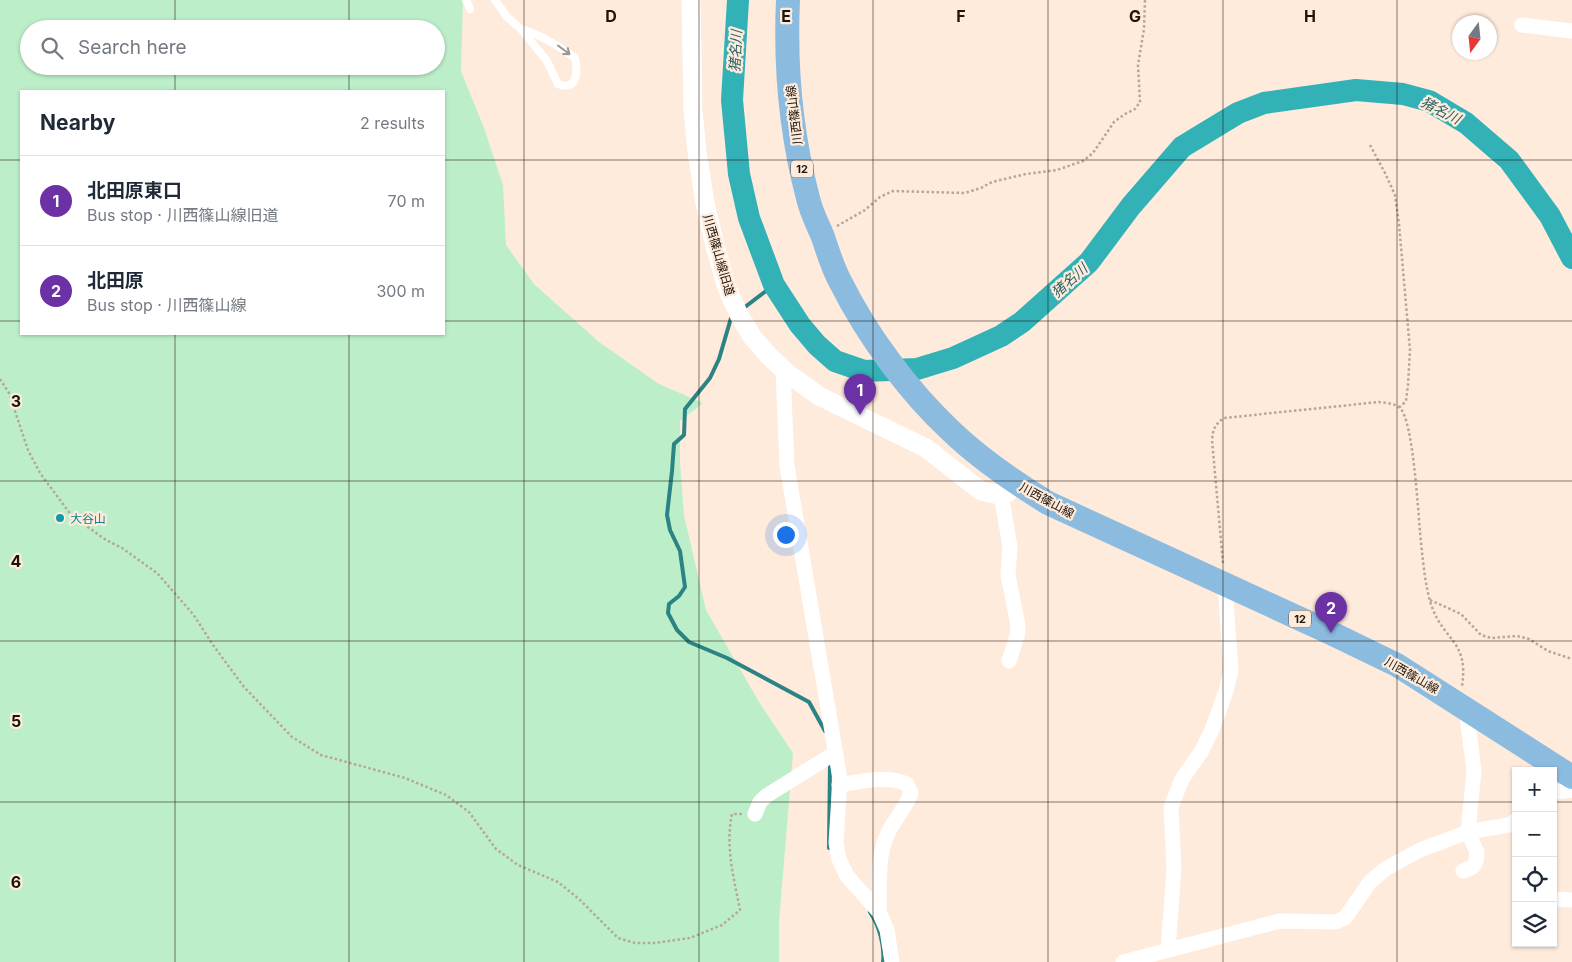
<!DOCTYPE html>
<meta charset="utf-8">
<style>
:root{--surface:#fff;--page:#f6f6f7;--text:#1f2937;--muted:#747a83;--line:#e0e1e3;--accent:#6d31a6}
body{margin:0;font-family:Inter,"Noto Sans JP",sans-serif;background:var(--page);color:var(--text)}
.controls{position:absolute;right:15px;bottom:15px;display:grid;overflow:hidden;border-radius:0px;box-shadow:0 1px 4px #0004}
.controls button{width:45px;height:45px;display:grid;place-items:center;padding:0;border:0;border-bottom:1px solid var(--line);background:var(--surface);color:var(--text);font:25px sans-serif}
.compass{position:absolute;left:1452px;top:15px;width:45px;height:45px;border-radius:50%;background:var(--surface);box-shadow:0 1px 4px #0004;rotate:195deg}
.you{position:absolute;left:785px;top:534px;width:18px;height:18px;margin:-12px;border:4px solid #fff;border-radius:50%;background:#1a73e8;box-shadow:0 0 0 8px #1a73e833}
.badge{display:grid;place-items:center;width:32px;height:32px;border-radius:50%;background:var(--accent);color:#fff;font-size:16px;font-weight:700}
.pin{position:absolute;translate:-50% -41px;filter:drop-shadow(0 1px 2px #0008)}
.pin::after{content:'';position:absolute;top:26px;width:18px;height:15px;background:inherit;clip-path:polygon(0 0,100% 0,50% 100%)}
.list{margin:0;padding:0;list-style:none}
h2{display:flex;justify-content:space-between;align-items:center;height:65px;margin:0;padding:0 20px;font-size:21px}
h2 small{font-size:16px;font-weight:400;color:var(--muted)}
.list li{display:grid;grid-template-columns:32px 1fr auto;gap:15px;align-items:center;box-sizing:border-box;height:90px;padding:0 20px;border-top:1px solid var(--line)}
.list b{display:block;font-size:19px;white-space:nowrap}
.list p{margin:0;font-size:16px;white-space:nowrap;color:var(--muted)}
.list em{font-size:16px;font-style:normal;color:var(--muted)}
.icon{flex:none;width:28px;height:28px;fill:none;stroke:currentColor;stroke-width:2;stroke-linecap:round;stroke-linejoin:round}
.map{position:relative;flex:none;width:1572px;height:962px;overflow:hidden}
.search{position:absolute;background:var(--surface);box-shadow:0 1px 4px #0004;left:20px;top:20px;width:425px;height:55px;display:flex;align-items:center;gap:12px;box-sizing:border-box;padding:0 18px;border-radius:28px;color:var(--muted);font-size:19px}
.panel{position:absolute;background:var(--surface);box-shadow:0 1px 4px #0004;left:20px;top:90px;width:425px;height:245px;border-radius:0px}
.map>svg:first-child{display:block}
.green{fill:#bcefc9;fill-rule:evenodd}
.lines{fill:none;stroke-linecap:round;stroke-linejoin:round}
.stream{stroke:#2c8383;stroke-width:4}
.river{stroke:#32b2b7;stroke-width:22}
.path{stroke:#b6a699;stroke-width:2.5;stroke-dasharray:2.5 2.5;stroke-linecap:butt}
.service{stroke:#fff;stroke-width:8}
.minor{stroke:#fff;stroke-width:15}
.tertiary{stroke:#fff;stroke-width:19}
.primary{stroke:#8cbbe0;stroke-width:24}
.oneway{stroke:#9a9591}
.grid{fill:none;stroke:#1e140b;stroke-width:1;stroke-opacity:0.55}
.culture-dot{fill:#0f9aa8;stroke:#feebdc;stroke-width:2}
.labels{text-anchor:middle;dominant-baseline:central;stroke-width:4.5;stroke-linejoin:round;paint-order:stroke}
.shield{fill:#feebdc;stroke:#61544a;stroke-width:1}
.shield-label{font-size:11px;font-weight:bold;fill:#1e140b}
.street-label{font-size:12px;fill:#1e140b;stroke:#feebdc}
.culture-label{font-size:12px;fill:#0d838f;stroke:#feebdc;text-anchor:start}
.water-label{font-size:14px;font-style:italic;fill:#2d6062;stroke:#feebdc}
.grid-label{font-size:16px;text-anchor:middle;font-weight:bold;fill:#1e140b;stroke:#feebdc;stroke-width:4.5;stroke-linejoin:round;paint-order:stroke}
</style>
<div class="map">
<svg width="1572" height="962" viewBox="0 0 1572 962">
<rect width="100%" height="100%" fill="#feebdc"/>
<path class="green" d="M0,0H463L461,71L484,128L503,185L506,245L534,284L599,342L659,384L703,403L680,421V463L684,515L706,610L759,702L793,753L779,922V962H0ZM29,29H436V66H29ZM21,91H444V334H21Z"/>
<g class="lines">
<path class="stream" d="M741,310L774,285
M734,316L731,318L719,359L710,378L685,409L684,435L674,444L672,471L667,515L670,530L680,551L685,587L679,596L669,604L668,613L677,630L689,642L727,658L809,702L825,731
M829,848L830,763
M870,912C879,925 885,946 883,962"/>
<path class="river" d="M738,0L732,100L739,174L749,218L774,285L800,325L817,345L835,361L864,371L917,369L953,358L1001,336L1022,322L1089,262L1131,206L1182,147L1238,113L1264,103L1356,90L1403,94L1429,101L1466,123L1509,160L1550,216L1572,258"/>
<path class="path" d="M1370,145L1385,173L1395,195L1399,224L1410,350L1408,385L1406,401L1400,407
M837,226L865,210L880,197L893,191L965,193L981,188L992,182L1026,174L1057,170L1083,161L1093,153L1114,122L1125,114L1135,109L1140,102L1138,65L1144,29L1145,0
M0,379L9,393L28,450L40,473L71,515L106,540L122,548L157,573L193,614L213,645L244,687L292,737L321,755L405,778L446,795L469,812L496,849L518,865L558,882L579,899L618,938L635,943H654L690,938L722,925L740,910C734,878 725,847 732,814H742
M1223,563L1212,440C1213,429 1215,424 1224,418L1379,402C1385,403 1395,403 1400,408C1413,420 1418,510 1420,532C1422,552 1425,589 1432,607C1444,641 1469,641 1462,686
M1430,600L1461,614L1481,635L1491,638L1517,636L1529,639L1548,651L1572,659"/>
<path class="service" d="M466,0L470,9
M495,0L507,17L521,29L547,61L558,84C577,92 578,72 575,58C558,45 542,35 521,29"/>
<path class="minor" d="M1522,25L1572,31
M783,369L787,466L840,779L836,843L839,859L847,876L879,912L887,930L892,962
M1001,494L1010,547L1008,575L1018,625L1017,636L1009,661
M839,785C862,781 885,775 907,784L911,793C905,809 893,821 886,837C877,860 880,888 879,912
M1553,792L1572,790
M755,814L760,802L766,796L835,753
M1463,871L1473,867L1476,861L1477,852L1468,832L1474,771L1466,708
M1553,901L1559,899L1572,900
M1168,949L1174,869L1171,807L1182,779L1201,752L1212,730L1226,691L1231,671L1225,586
M1123,962L1280,921L1336,922L1345,918L1370,882L1385,869L1420,850L1468,832L1509,825L1516,820"/>
<path class="tertiary" d="M691,0L693,110L697,152L705,203L715,246L727,288L739,315L753,338L769,356L787,373L819,396L926,448L981,491L994,494L1007,493L1017,483"/>
<path class="primary" d="M788,0C785,66 791,134 808,198C811,212 818,225 823,237C828,252 833,269 841,283C867,335 908,391 951,431C979,458 1014,482 1048,503L1331,633L1397,665L1572,777"/>
</g>
<defs><path id="oneway-shaft" d="M-6 0H5M1.5-3L5.5 0L1.5 3" fill="none" stroke-width="1.6" stroke-linecap="round" stroke-linejoin="round" transform="scale(1.25)"/></defs>
<use class="oneway" href="#oneway-shaft" transform="translate(564 50) rotate(37)"/>
<path class="grid" d="M175,0V29M349,0V29M524,0V962M699,0V962M873,0V962M1048,0V962M1223,0V962M1397,0V962M175,66V91M349,66V91M0,160H21M444,160H1572M0,321H21M444,321H1572M175,334V962M349,334V962M0,481H1572M0,641H1572M0,802H1516M1553,802H1572"/>
<circle class="culture-dot" cx="60" cy="518" r="5"/>
<g class="labels">
<g class="shield">
<rect x="791" y="160.5" width="22" height="17" rx="4"/>
<rect x="1289" y="610.5" width="22" height="17" rx="4"/>
</g>
<g class="shield-label">
<text x="802" y="169">12</text>
<text x="1300" y="619">12</text>
</g>
<g class="street-label">
<text transform="translate(794 115) rotate(-97)">川西篠山線</text>
<text transform="translate(719 255) rotate(74)">川西篠山線旧道</text>
<text transform="translate(1047 500) rotate(29)">川西篠山線</text>
<text transform="translate(1412 675) rotate(30)">川西篠山線</text>
</g>
<g class="culture-label">
<text x="70" y="518">大谷山</text>
</g>
<g class="water-label">
<text transform="translate(735 51) rotate(-87)">猪名川</text>
<text transform="translate(1441 110) rotate(27)">猪名川</text>
<text transform="translate(1069 280) rotate(-42)">猪名川</text>
</g>
</g>
<g class="grid-label">
<text x="611" y="22">D</text>
<text x="786" y="22">E</text>
<text x="961" y="22">F</text>
<text x="1135" y="22">G</text>
<text x="1310" y="22">H</text>
<text x="16" y="407">3</text>
<text x="16" y="567">4</text>
<text x="16" y="727">5</text>
<text x="16" y="888">6</text>
</g>
</svg>
<div class="controls">
<button>+</button>
<button>−</button>
<button><svg class="icon" aria-label="locate" viewBox="0 0 24 24"><circle cx="12" cy="12" r="6"/><path d="M12 2v4M12 18v4M2 12h4M18 12h4"/></svg></button>
<button><svg class="icon" aria-label="layers" viewBox="0 0 24 24"><path d="M12 4l9 5-9 5-9-5zM3 14l9 5 9-5"/></svg></button>
</div>
<svg class="compass" viewBox="-18 -18 36 36"><path d="M0-13l5 13h-10z" fill="#e53935"/><path d="M0 13l5-13h-10z" fill="#747a83"/></svg>
<div class="you"></div>
<div class="pin badge" style="left:860px;top:415px">1</div>
<div class="pin badge" style="left:1331px;top:633px">2</div>
<div class="search"><svg class="icon" aria-label="search" viewBox="0 0 24 24"><circle cx="10" cy="10" r="6"/><path d="M15 15l6 6"/></svg>Search here</div>
<section class="panel">
<h2>Nearby<small>2 results</small></h2>
<ul class="list">
<li><span class="badge">1</span><div><b>北田原東口</b><p>Bus stop · 川西篠山線旧道</p></div><em>70 m</em></li>
<li><span class="badge">2</span><div><b>北田原</b><p>Bus stop · 川西篠山線</p></div><em>300 m</em></li>
</ul>
</section>
</div>
